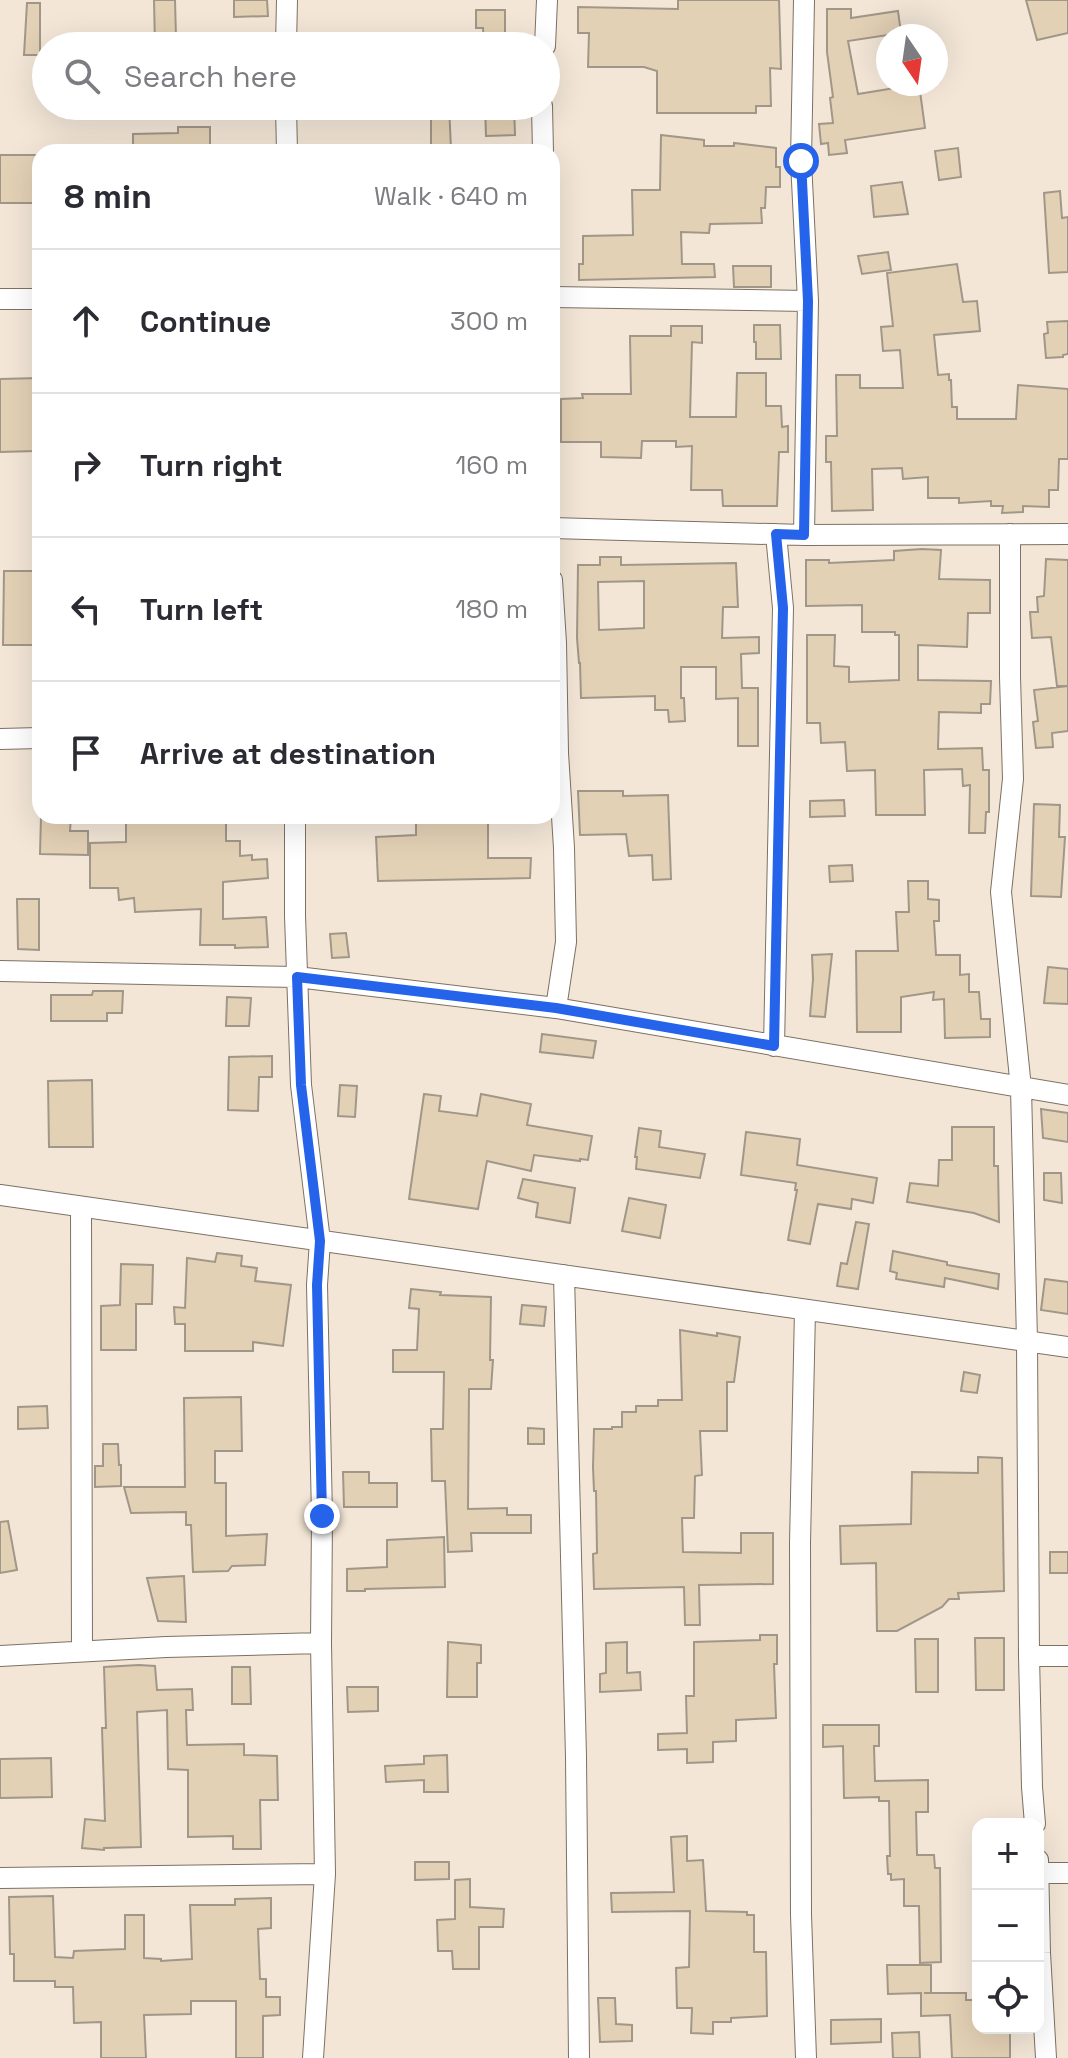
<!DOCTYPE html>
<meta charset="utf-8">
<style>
:root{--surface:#fff;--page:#f2f2f3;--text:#2b2b33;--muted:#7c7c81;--line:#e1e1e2}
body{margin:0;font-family:"Space Grotesk",sans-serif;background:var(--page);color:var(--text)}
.controls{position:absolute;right:24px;bottom:24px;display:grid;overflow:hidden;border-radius:16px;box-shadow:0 8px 32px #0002}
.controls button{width:72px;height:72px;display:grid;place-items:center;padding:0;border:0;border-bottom:2px solid var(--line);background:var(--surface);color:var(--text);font:40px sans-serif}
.compass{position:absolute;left:876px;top:24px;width:72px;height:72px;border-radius:50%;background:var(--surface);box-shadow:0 8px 32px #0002;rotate:167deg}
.stop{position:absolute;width:24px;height:24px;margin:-18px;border:6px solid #2563eb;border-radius:50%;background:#fff}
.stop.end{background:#2563eb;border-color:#fff;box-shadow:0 2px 8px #0008}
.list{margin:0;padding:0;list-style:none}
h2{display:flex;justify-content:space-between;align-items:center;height:104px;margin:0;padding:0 32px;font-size:34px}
h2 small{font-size:26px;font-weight:400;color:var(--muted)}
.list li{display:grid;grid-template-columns:52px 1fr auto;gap:24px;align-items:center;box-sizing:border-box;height:144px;padding:0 32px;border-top:2px solid var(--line)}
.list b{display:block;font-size:30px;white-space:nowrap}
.list em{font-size:26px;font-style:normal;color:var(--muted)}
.icon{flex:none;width:44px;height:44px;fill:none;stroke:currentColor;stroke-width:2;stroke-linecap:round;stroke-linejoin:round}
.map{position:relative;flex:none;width:1068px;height:2058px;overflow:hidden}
.search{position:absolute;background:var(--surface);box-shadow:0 8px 32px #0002;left:32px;top:32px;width:528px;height:88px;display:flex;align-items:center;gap:20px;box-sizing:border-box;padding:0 28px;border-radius:44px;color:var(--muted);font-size:30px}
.panel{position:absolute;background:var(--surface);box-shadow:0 8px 32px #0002;left:32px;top:144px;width:528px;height:680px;border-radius:24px}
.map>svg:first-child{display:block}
.building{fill:#e3d1b5;stroke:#a19788;stroke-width:2;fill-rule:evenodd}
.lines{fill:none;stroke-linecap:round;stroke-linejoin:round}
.minor-casing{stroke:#7c7163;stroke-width:22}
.minor{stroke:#fff;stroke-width:20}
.route{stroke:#2563eb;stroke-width:10}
</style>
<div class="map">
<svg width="1068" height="2058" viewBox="0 0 1068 2058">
<rect width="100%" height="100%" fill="#f3e6d7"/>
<path class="building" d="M154,0H175L176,38H170L171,46H155Z
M234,0H267L268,16L234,17Z
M678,0H779L781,69L770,68L771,106H756V113H657V71L644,67H588L589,33H578V7L678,9Z
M1026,0H1068V33L1037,40Z
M27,3H40V55H24Z
M827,9H851V18L898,11L901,33L848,41L858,94L901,87L900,84H919L925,128L845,140L847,153L829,155L828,143L821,144L819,124L833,123L830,98L833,97L827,52Z
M476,10H505V46H484L483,28H476Z
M431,106H449L451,148H431Z
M485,106H514L515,135L486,136Z
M178,127H210V152H133V134L178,133Z
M661,135L704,140V146H734V143L776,148V167H780V187H766L765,208H761L762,223L710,224L709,233L681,232L682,264H714L715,277L579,280V264H583V236L633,235L632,190H660Z
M958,148L961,177L939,180L935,151Z
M0,155H39V203H0Z
M902,182L908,214L874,217L871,186Z
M1060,191L1062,218L1068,217V272L1049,273L1044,193Z
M888,252L891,270L862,274L858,256Z
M957,264L963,302L977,301L980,331L934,335L938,375L949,374V380H951L952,407H957V419H1016L1018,385L1068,389V459H1059L1058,490H1049V507L1023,506V512L1002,513L1003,506H991V501L959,503V498H928V477L903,479L902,468L872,469L873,510L832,511L831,462H826V436H837L836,375H860V388H903L900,350L883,351L881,327L893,326L887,273Z
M733,266H771V287H734Z
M1068,321V354L1063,355V357L1046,358L1044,334L1048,333L1047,322Z
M754,325H780L781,359H756V342H754Z
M671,326H702V343L692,342L690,417H736L737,373H766V406H781L782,427L788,426V452H779L777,506H723L722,490H691L692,446L676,447V441H642L641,458L601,457V442H561V399L583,398L582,394H631L630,336H671Z
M40,378V400H33L35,451L0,452V379Z
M922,549L941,550L939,579L990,580V613H968L967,647L918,645V680L991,681L990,704H981V713L939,712L938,749L982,748L983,770H989V812H986L985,833H969L970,785L963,786L962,769L924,770L925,815H876L875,770L847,771L845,742L821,743L820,723H807V635H835L834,666L849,667V682L899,680V635H895V632H862V605L806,606V560H829V563L894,560V551Z
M600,557H621V565L736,563L738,607H723L722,638L759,637V653L741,654L742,688H758V746H738V698L716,699V667H681V698H684L685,721L669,722L668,710H655V696L581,698L580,663H579L577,638L578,565H600ZM644,581V628L599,630L598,582Z
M1046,559L1068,560V686H1057L1051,637L1032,638L1030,612H1038L1037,597L1044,596Z
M4,571H40V621H34V645H3Z
M1068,686V731L1052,733L1053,747L1036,748L1033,722L1038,721L1034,690Z
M578,791H623V796L668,795L671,879L653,880L652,855L629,856L626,834L580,835Z
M844,800L845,816L810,817V801Z
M1034,804L1060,805L1059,837H1065L1061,897L1031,896Z
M41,816H71L70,831H88V855L40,854Z
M126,816H226V841H240V856L252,855V860L267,859L268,878L223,882V919L266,917L268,947L235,948V945H200L201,909L135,912L134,898L119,900L118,888H90V843L126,842Z
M416,816H488V858H531L530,878L378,881L376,837L416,835Z
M852,865L853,881L830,882L829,866Z
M908,881H928V899L939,900V921H934L936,955H960V975L969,974V992H979L981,1019H990V1037L945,1038L944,999L933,1000L934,992L901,997V1032H857L856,951H898L896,912H909Z
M17,899H39V950L18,949Z
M346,933L349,957L332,958L330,934Z
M832,954L825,1017L810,1016L813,979L812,955Z
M1048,967L1068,969V1004L1044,1003Z
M93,991H123L122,1013H107V1021H51V995H92Z
M227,997L251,998L249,1026H226Z
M542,1034L596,1041L593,1058L540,1052Z
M272,1056V1077H259L258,1111L228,1110L229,1057Z
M92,1080L93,1147H49L48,1081Z
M340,1085L357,1086L355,1117L338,1116Z
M424,1094L441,1096L439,1111L477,1116L481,1094L531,1104L527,1125L592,1136L588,1160L580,1159V1161L534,1155L531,1171L487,1161L478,1209L409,1199Z
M1041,1109L1068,1113V1142L1043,1138Z
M952,1127H994V1166H998L999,1222L974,1213L907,1202L910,1183L938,1186L939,1160H952Z
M639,1128L661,1131L659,1147L705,1154L700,1178L636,1169L637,1157H635Z
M746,1132L800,1139L797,1165L877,1178L873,1203L852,1199L851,1209L818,1204L810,1244L788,1240L797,1190H795L796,1183L741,1175Z
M1044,1173H1061L1062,1203L1044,1200Z
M523,1179L575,1188L570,1223L536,1217L538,1203L518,1198Z
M629,1198L666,1205L660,1238L622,1231Z
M856,1222L869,1224L858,1289L837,1286L841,1263L847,1264Z
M893,1251L947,1262V1265L999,1274L998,1289L945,1278L944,1287L896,1279L897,1273L890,1271Z
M217,1253L242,1256L241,1266L257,1268L255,1281L291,1285L283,1346L253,1342V1351H185V1324H175L174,1307L185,1308L187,1258L215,1262Z
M121,1264L153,1265L152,1304H136V1350H101V1306L120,1305Z
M1045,1279L1068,1282V1314L1041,1310Z
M411,1289L441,1292L440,1295L491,1297L490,1360H493L491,1389H469L468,1509L507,1508V1515H531V1533H471L472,1551L448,1552L445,1481H432L431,1429H443L444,1372H393V1350H417L419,1309L409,1308Z
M522,1305L546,1307L544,1326L520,1324Z
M680,1330L717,1336V1333L740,1337L734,1382H727V1431H700L702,1475L695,1476L694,1518H682L683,1552L741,1553V1533H773V1584L699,1585L700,1625H685L684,1587L594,1589L593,1554L597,1553L596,1491H594L593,1467L594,1429H612V1427H622V1412H636V1406H658V1400H682Z
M964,1372L980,1375L977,1393L961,1391Z
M241,1397L242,1451H215V1483H226V1536L267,1534L265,1565L232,1566L228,1571L193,1572L191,1525H186V1512L131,1513L124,1487H185L184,1398Z
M47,1406L48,1428L18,1429V1407Z
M528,1428L544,1429V1444H528Z
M103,1444H118L119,1465H121V1486L95,1487V1466H103Z
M978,1457L1002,1458L1004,1591L958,1593L959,1599H949L942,1607L897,1631H877L876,1563L841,1564L840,1526L911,1524L912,1472L978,1473Z
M343,1472H369V1483H397V1507H344Z
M8,1521L17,1570L0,1573V1522Z
M444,1537L445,1587L365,1589V1591H347V1569L387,1567V1540Z
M1050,1552H1068V1573H1050Z
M184,1576L186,1622L158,1621L147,1578Z
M760,1635H777V1664H774L776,1718L736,1720V1741L713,1742V1762L687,1763V1749L658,1750V1734L687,1733L686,1696H694V1642L760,1640Z
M975,1638H1004V1690H976Z
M915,1639H938V1692H916Z
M448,1642L481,1645V1663H477V1697H447Z
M627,1642V1673L640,1672L641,1690L600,1692V1674L606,1673V1643Z
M139,1665L155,1666L157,1690L192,1689L193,1710H186L187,1745L244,1744V1755L277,1756L278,1800H260L261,1849H233V1836L188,1837V1770L168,1769L167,1710L137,1712L141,1847L104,1848V1850L82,1848L85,1819L105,1821L102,1728H106L104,1667Z
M232,1667H250L251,1704H232Z
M347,1687H378V1711L348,1712Z
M823,1725H879V1746H874L875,1781L928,1780V1812H916L917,1855H934L935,1868H940L941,1962L920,1963L919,1906H904V1879L891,1880V1874H888L887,1856H890L889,1801H879V1797L844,1798L843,1746L823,1747Z
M447,1755L448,1792H424V1780L386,1782L385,1766L424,1764V1756Z
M51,1758L52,1797L0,1798V1759Z
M687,1836V1861L703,1860L706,1911L747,1912V1915H754V1952H766L767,2016L731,2018V2022H713V2034L691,2033L692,2008H677L676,1968L689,1967L690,1911L612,1912L611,1893L674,1892L671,1837Z
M415,1862H449V1879L415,1880Z
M470,1879V1907L504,1909L503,1927H479V1969H453L452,1951H438L437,1920L455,1919V1880Z
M53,1896L55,1957L73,1958L74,1951L125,1949V1915H144V1958L161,1959V1961L192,1959L190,1905H235V1899L271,1898V1928L258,1929L260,1979H266V1997H280V2015L263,2016V2058H236V2001H191V2014L144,2015L146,2058H101V2022L74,2023L73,1987H55V1981H14V1954H10L9,1897Z
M887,1965H931V1993H924H966V2000H978V2028H1010V2058H952L950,2015L921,2016V1993L888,1994Z
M598,1998H615L616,2024L632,2025V2041L600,2042Z
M881,2019V2042L831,2044V2020Z
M919,2032L920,2058H893L892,2033Z"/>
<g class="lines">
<defs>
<path id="minor" d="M804,0L801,161L808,301L804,535
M286,46L287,0
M545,46L547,0
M286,106L287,152
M542,106L543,152
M552,297L808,301
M0,299H40
M552,528L804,535L1068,534
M1010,534V677L1013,779L1001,892L1021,1088L1027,1341L1029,1656L1032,1787L1035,1824
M552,580L556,643L558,753L564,848L566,942L556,1008
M0,739L40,738
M295,816V916L301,1085L320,1241L317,1285L322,1516L321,1643L325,1874L313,2058
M0,971L297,977L556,1008L1068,1095
M774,1046L783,608L776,534
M0,1195L1068,1347
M81,1207L82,1651
M564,1275L576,1757L579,2058
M805,1310L800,1543L801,1915L806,2058
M0,1656L166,1647L321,1643
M1029,1656H1068
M1038,1860L1040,1953L1046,2058
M1039,1873H1068
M0,1878L325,1874"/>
</defs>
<use href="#minor" class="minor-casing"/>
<use href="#minor" class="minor"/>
</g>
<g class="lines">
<path class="route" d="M322,1516L317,1285L320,1241L301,1085L297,977L556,1008L774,1046L783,608L776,534L804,535L808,301L801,161"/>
</g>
</svg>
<div class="controls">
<button>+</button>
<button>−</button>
<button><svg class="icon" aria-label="locate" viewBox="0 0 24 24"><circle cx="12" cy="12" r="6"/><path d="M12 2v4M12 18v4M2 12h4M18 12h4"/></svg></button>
</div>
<svg class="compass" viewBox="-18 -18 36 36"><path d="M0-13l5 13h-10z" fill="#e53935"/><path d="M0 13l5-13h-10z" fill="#7c7c81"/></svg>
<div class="stop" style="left:801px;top:161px"></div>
<div class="stop end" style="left:322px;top:1516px"></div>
<div class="search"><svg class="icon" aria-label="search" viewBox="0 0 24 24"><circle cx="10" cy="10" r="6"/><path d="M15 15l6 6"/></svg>Search here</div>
<section class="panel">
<h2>8 min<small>Walk · 640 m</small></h2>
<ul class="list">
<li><svg class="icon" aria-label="ahead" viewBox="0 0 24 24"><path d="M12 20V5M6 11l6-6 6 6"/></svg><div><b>Continue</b></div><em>300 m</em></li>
<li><svg class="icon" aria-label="right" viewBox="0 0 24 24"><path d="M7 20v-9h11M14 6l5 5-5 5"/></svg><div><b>Turn right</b></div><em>160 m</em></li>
<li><svg class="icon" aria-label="left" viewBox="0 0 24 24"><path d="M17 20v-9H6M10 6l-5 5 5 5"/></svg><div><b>Turn left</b></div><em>180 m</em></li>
<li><svg class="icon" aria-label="arrive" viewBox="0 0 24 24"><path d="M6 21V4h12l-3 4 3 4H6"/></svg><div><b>Arrive at destination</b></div></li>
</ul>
</section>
</div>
